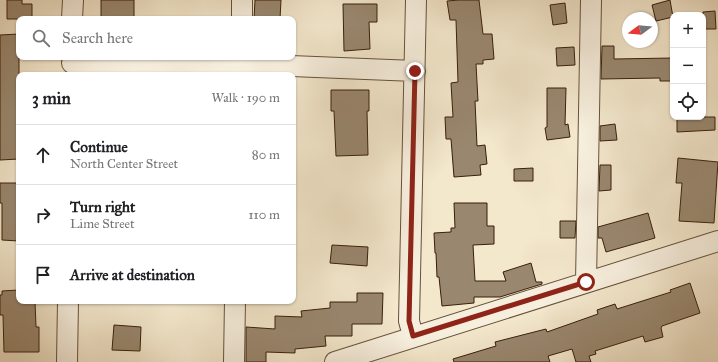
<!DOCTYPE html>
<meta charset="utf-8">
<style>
:root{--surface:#fff;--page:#f2f2f2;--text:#202124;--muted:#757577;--line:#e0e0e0}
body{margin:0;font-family:"IM FELL Great Primer",serif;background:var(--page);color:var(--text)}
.controls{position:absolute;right:12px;top:12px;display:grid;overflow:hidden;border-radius:8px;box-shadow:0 1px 3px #0004}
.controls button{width:36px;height:36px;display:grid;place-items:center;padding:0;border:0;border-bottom:1px solid var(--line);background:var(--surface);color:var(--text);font:20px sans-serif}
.compass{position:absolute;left:622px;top:12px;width:36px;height:36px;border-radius:50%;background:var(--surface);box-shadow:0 1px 3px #0004;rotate:254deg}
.stop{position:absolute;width:12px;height:12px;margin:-9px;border:3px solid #8f2418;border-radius:50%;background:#fff}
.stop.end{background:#8f2418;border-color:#fff;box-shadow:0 1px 4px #0008}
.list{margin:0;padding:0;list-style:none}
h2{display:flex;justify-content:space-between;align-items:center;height:52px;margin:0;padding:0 16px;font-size:17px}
h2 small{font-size:13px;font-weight:400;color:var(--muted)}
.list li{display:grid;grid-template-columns:26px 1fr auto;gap:12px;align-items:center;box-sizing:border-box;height:60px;padding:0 16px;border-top:1px solid var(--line)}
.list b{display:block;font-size:15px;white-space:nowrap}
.list p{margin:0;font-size:13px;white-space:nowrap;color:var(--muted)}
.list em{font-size:13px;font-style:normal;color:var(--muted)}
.icon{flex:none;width:22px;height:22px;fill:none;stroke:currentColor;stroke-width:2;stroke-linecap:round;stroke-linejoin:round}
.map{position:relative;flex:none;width:718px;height:362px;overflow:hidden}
.search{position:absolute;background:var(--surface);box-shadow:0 1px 3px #0004;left:16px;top:16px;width:280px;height:44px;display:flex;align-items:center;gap:10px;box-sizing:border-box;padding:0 14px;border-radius:8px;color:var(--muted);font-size:15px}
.panel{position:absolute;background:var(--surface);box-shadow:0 1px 3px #0004;left:16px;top:72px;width:280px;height:232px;border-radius:8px}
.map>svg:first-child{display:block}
.building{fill:#99876f;stroke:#381f0a}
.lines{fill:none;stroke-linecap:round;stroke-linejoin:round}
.minor-casing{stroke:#67513a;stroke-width:22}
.minor{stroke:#f7efde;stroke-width:20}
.route{stroke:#8f2418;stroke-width:5}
</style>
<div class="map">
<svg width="718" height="362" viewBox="0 0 718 362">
<rect width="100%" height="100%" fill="#f3e7cc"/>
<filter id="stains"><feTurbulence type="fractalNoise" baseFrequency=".005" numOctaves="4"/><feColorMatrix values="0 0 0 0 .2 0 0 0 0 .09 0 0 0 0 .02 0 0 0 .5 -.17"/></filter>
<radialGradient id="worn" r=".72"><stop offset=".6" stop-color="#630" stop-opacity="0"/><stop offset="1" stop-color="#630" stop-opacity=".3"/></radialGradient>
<path class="building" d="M7,0H22V4H32V19H7Z
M101,0H134V19H101Z
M255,0H281L280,19H254Z
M459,0H479L483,34H492L494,59L483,60V64H476L478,101H475L477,146L485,145L487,164L480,165L481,175L454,177L451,139H446L445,117H453L451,83L458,82L456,20H450L447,1Z
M670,0L673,17L656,21L652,5Z
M565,3L567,23L553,25L550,5Z
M343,4H377V22H369L370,49L344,51Z
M715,11L716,29H703V12Z
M19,34V159L0,160V35Z
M602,46H614V59L673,58V81H660V78L601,79Z
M574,47L575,65L557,66L556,48Z
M547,88H566L565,125L568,124L570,137L547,140L545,128L547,127Z
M331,90H369V111H367L368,155L336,156L334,111H331Z
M677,117H715V130L677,132Z
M615,124L617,140L600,141V126Z
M678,158L718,162L714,223L679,221L682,183H676Z
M600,165H611V190L599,191Z
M533,168V181H514V169Z
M0,183H19V241L2,240V203H0Z
M454,203H487V226H494V244L473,245L475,281H506L503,272L531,263L536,282H542V284L500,297H474V303L442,306L439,277H437L436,253H435L434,233L451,232V228H455Z
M648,213L655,238L606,252L602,238H598V227Z
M560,221H576L575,238H560Z
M332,245L368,247L367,266L330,263Z
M690,283L700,313L662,326L661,328L663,337L645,342L643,336L595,351L596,354L589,356L591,362H576L572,349L548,356L550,362H454L453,359L496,346L495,342L546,329L547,332L598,314L597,310L615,304L617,309L671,292L670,290Z
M19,290V301H35L36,327H39V352H4L3,315H0V295H2V291Z
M357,293H383L382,324H352V336H325L326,346L295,349V353L266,352V362H246V327L275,329V316L302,317L301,311L330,308V302H357Z
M114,325L141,327L140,351L112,350Z"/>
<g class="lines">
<defs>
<path id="minor" d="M72,19L73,0
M242,19V0
M72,63L151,65L241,64L415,71
M586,282L591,0
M413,336L409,321L416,0
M67,362L68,301
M234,362L235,301
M335,362L718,241"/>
</defs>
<use href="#minor" class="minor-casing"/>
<use href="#minor" class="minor"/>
</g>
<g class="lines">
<path class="route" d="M415,71L409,321L413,336L586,282"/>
</g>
<rect width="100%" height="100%" filter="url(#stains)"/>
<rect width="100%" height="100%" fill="url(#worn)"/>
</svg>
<div class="controls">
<button>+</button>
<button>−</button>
<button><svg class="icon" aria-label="locate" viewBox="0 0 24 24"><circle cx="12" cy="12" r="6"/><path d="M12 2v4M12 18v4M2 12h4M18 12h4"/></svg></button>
</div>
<svg class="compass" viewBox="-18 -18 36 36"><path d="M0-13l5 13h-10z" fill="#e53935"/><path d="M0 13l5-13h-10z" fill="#757577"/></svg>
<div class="stop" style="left:586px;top:282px"></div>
<div class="stop end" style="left:415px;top:71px"></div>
<div class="search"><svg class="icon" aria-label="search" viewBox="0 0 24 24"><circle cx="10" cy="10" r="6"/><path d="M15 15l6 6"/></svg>Search here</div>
<section class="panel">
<h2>3 min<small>Walk · 190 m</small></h2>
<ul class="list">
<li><svg class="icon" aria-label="ahead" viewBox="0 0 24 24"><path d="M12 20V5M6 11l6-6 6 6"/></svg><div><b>Continue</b><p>North Center Street</p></div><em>80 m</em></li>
<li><svg class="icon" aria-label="right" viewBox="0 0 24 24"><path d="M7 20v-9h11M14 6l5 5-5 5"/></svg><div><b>Turn right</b><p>Lime Street</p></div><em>110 m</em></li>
<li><svg class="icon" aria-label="arrive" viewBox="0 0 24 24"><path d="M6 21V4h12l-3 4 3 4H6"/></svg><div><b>Arrive at destination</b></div></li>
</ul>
</section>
</div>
